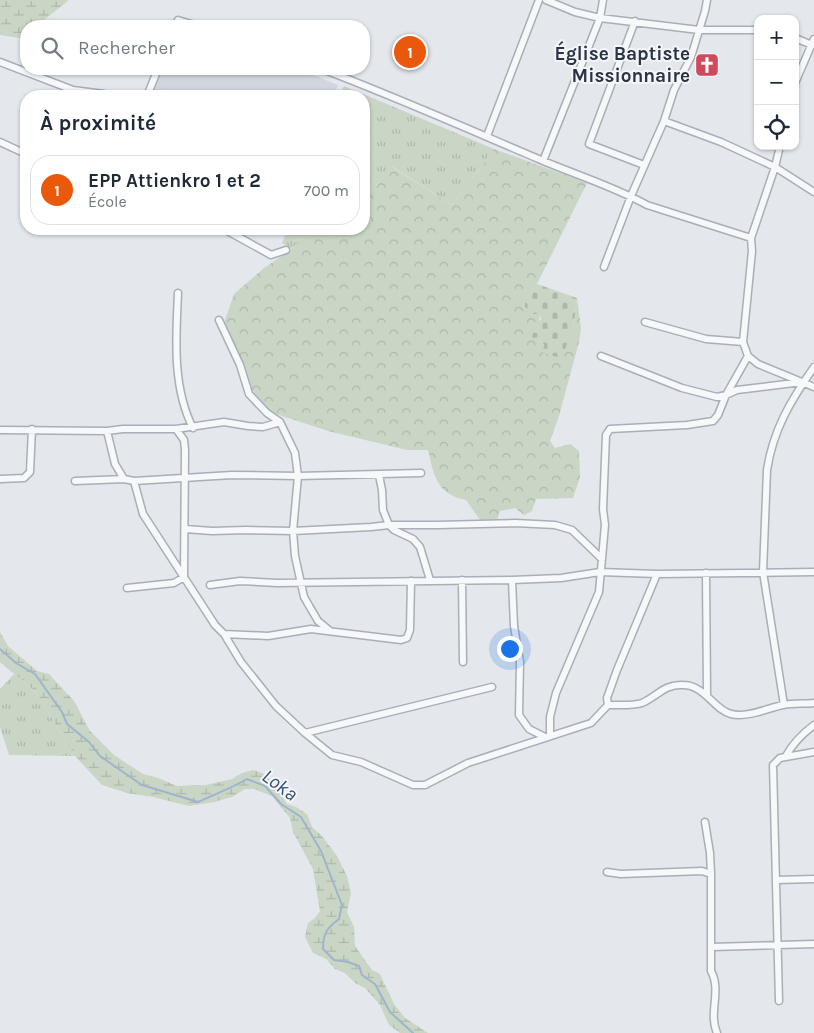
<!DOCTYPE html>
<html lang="fr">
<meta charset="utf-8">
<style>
:root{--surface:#fff;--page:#f2f2f3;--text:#1f2937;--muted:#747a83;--line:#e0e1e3;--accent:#ea580c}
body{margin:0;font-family:Karla,sans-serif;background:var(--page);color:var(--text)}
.controls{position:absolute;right:15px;top:15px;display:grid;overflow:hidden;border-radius:10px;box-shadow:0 1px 4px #0004}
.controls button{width:45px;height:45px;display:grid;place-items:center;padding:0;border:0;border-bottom:1px solid var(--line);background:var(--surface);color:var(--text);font:25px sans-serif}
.you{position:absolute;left:509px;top:648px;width:18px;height:18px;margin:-12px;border:4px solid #fff;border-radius:50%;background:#1a73e8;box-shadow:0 0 0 8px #1a73e833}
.badge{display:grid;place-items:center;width:32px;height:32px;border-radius:50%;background:var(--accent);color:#fff;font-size:16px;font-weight:700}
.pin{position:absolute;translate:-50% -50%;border:2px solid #fff;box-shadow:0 1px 5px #0006}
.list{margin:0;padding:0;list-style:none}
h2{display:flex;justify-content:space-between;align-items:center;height:65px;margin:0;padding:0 20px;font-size:21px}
h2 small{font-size:16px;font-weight:400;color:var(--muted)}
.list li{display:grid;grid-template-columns:32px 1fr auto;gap:15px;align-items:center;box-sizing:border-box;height:70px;margin:0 10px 10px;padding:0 10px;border:1px solid var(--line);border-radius:20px}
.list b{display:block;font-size:19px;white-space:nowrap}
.list p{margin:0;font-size:16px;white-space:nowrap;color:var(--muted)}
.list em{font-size:16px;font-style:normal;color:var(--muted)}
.icon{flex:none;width:28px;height:28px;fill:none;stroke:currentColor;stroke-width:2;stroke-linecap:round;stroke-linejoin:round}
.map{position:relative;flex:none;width:814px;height:1033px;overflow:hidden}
.search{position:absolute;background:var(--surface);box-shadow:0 1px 4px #0004;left:20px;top:20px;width:350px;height:55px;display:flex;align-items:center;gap:12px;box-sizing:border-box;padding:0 18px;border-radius:20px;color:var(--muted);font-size:19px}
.panel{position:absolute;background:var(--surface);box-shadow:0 1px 4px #0004;left:20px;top:90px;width:350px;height:145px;border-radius:20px}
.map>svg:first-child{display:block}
.built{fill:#d2d6de}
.grass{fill:url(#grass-tufts)}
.forest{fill:url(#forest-crowns)}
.wetland{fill:url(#wetland-marsh)}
.cemetery{fill:url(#cemetery-stones)}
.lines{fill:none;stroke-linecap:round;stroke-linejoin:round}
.stream{stroke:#9fb4cc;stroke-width:2}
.minor-casing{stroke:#a9aeb7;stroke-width:9}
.minor{stroke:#f7f8fa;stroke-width:6}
.labels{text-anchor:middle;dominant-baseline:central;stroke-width:4;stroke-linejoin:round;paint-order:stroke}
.poi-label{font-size:19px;font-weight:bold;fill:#2b3445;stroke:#f4f6f9;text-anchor:end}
.water-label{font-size:20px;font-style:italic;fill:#34527a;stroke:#f4f6f9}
</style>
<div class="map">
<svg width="814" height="1033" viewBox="0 0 814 1033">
<defs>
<pattern id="grass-tufts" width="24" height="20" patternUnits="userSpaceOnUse" patternTransform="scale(1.25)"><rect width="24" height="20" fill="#c9d6c5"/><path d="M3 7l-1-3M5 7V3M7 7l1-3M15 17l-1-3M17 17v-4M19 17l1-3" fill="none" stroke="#adb8ab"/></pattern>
<pattern id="forest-crowns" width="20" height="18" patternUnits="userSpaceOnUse" patternTransform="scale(1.25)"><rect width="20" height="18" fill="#c9d6c5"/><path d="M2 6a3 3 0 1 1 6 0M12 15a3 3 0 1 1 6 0" fill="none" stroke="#adb8ab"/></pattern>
<pattern id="wetland-marsh" width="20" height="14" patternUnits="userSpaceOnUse" patternTransform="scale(1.25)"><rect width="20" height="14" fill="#c9d6c5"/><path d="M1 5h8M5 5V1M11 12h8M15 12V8" fill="none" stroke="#adb8ab"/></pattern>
<pattern id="cemetery-stones" width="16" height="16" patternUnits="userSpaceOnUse" patternTransform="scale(1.25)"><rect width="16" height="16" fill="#c9d6c5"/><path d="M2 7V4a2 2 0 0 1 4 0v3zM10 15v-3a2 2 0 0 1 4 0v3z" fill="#adb8ab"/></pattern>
</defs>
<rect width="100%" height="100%" fill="#e4e7ec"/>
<path class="built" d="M163,69H298L338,85L333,96H152Z"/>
<path class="grass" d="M344,86L494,149L452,205L393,167L377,185L364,196V96H340Z
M288,229H307L292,249L282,243Z
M14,674L36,692L75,756L9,755L0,727V689Z"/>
<path class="forest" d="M494,149L587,183L537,284L529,295L525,298V306L533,314H540L537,336L544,346H566L572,339L577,298L581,328L579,342L559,416L550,441L555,448L570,444L579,451L580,477L573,498L536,499L532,511L524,515L515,508L500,511L496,523L480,520L466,500C436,494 434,475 428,450H407L328,431L270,412L249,386L239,354L224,323L234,294L264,268L292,249L307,229H364V196L377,185L392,167L452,205Z"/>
<path class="wetland" d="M0,0H67L68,1L36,26H26V39L0,35Z
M0,632L8,646L37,671L49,674L62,688L74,701L90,731L114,755L143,774L158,778L177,786L206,785L232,779L242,773L253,770L265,774L278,789L287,804L296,807L307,814L312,827L322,836L337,856L347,876L351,893L347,912L354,927L355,946L372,970L380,974L394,1004L405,1018L428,1033H400L389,1025L380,1005L365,988L355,983L345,973L335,969L326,959L313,953L305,937L308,923L315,918L320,911L313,869L293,832L290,818L272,796L254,789H245L232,797L214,802L189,806L153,797L127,793L102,785L75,756L36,692L0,662Z"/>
<path class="cemetery" d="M537,284L577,298L572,339L566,346L564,355L557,357L543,353L544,345L537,337L533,338L529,332L534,322L541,320L540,314H533L525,307V298L529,295Z"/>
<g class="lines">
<path class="stream" d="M0,649L16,663L35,674L62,712L67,724L89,742L100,756L142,785L198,802C215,794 232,788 247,779L265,786L281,804L301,817L321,851L342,905L339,919C327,928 323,933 323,949L334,960L348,962L359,966L362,975L375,984L390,1012L413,1033"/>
<defs>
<path id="minor" d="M546,0L575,12L600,18L699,30H758
M635,21L589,144L644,165
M175,26L178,20L198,26
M795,38L812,45
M0,62L73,90L104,94
M322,69C396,97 468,129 541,160C576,175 613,186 647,205L751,238
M795,83L814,39
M147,96L158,69
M664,121L721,142L775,167L814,192
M487,136L539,0
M0,142L26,154
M780,146L775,167L751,238L752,251L743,342L748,356L758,364L814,387
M543,161L600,18L603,0
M224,229L271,255L286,250
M604,267L631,196L664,121L674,90L691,57L705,11L707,0
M178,293C176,337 172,387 193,428
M219,320L240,365L249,394L267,413L280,422L295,453L298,476L293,531L295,556L304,597L318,621L329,630
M645,322L706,339L743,342
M601,356L682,388L717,397L726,395L737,390L802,382
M0,430L107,431L123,429H176L224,422L248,426L263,427L280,422
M107,431L115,464L124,479L134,481L232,475L298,476L421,473
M379,475L382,490L383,510L389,525L394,530L413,539L420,547L430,580
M0,479L24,478L30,472L32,429
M75,481L124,479
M134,481L143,514L215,625L224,634L268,636L311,629L401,640L407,638L410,630L411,581
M185,529L212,531L246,530L293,531L371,527L389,525H438L515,523L555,525L572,530L602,559
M706,573L707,694
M462,580L463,662
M512,580L514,626L520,662L519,715L529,729L545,737
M210,585L240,581L277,583L512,580L561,578L600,572L657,574L814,572
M127,588L174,583L184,577L185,450L184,440L176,429
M224,634L241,662L276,706L305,733L332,755L361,762L413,785H425L468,763L591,723L608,705C619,705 633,706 642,703C658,696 664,684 683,685C705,685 714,710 731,714C747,718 768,708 783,705C793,703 804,704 814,703
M608,705L607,698L617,670L657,574
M784,705L763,572L767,470C773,430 791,400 814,367
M305,733L492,687
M550,735V717L556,693L599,592L605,525L603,509L606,435L610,429L687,425L713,421L718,415L726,395L748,356
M786,756C793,743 802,734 814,725
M705,822L710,853L711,874
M607,872L621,874L702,871L711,874V971C722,991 708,1013 717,1033
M776,880L814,879
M712,947L814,944
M779,1001L773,765L780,758L814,752"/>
</defs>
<use href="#minor" class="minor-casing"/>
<use href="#minor" class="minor"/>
</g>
<defs>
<symbol id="church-square" viewBox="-11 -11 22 22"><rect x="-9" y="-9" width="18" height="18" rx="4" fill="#d1495b" stroke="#f4f6f9"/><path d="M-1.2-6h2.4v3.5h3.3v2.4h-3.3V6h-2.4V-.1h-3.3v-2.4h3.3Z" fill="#fff"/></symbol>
</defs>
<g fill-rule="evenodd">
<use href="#church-square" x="693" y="51" width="28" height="28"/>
</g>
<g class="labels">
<g class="poi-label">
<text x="690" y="54">Église Baptiste<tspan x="690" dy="22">Missionnaire</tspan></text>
</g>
<g class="water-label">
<text transform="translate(280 785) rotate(36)">Loka</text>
</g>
</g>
</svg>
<div class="controls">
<button>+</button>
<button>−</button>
<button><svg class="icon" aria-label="locate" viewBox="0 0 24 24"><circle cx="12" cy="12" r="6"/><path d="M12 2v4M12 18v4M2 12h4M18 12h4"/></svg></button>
</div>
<div class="you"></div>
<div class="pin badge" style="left:410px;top:52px">1</div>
<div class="search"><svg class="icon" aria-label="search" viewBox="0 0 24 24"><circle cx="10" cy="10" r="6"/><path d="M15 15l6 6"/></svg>Rechercher</div>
<section class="panel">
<h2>À proximité<small></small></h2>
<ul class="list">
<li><span class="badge">1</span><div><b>EPP Attienkro 1 et 2</b><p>École</p></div><em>700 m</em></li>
</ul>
</section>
</div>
